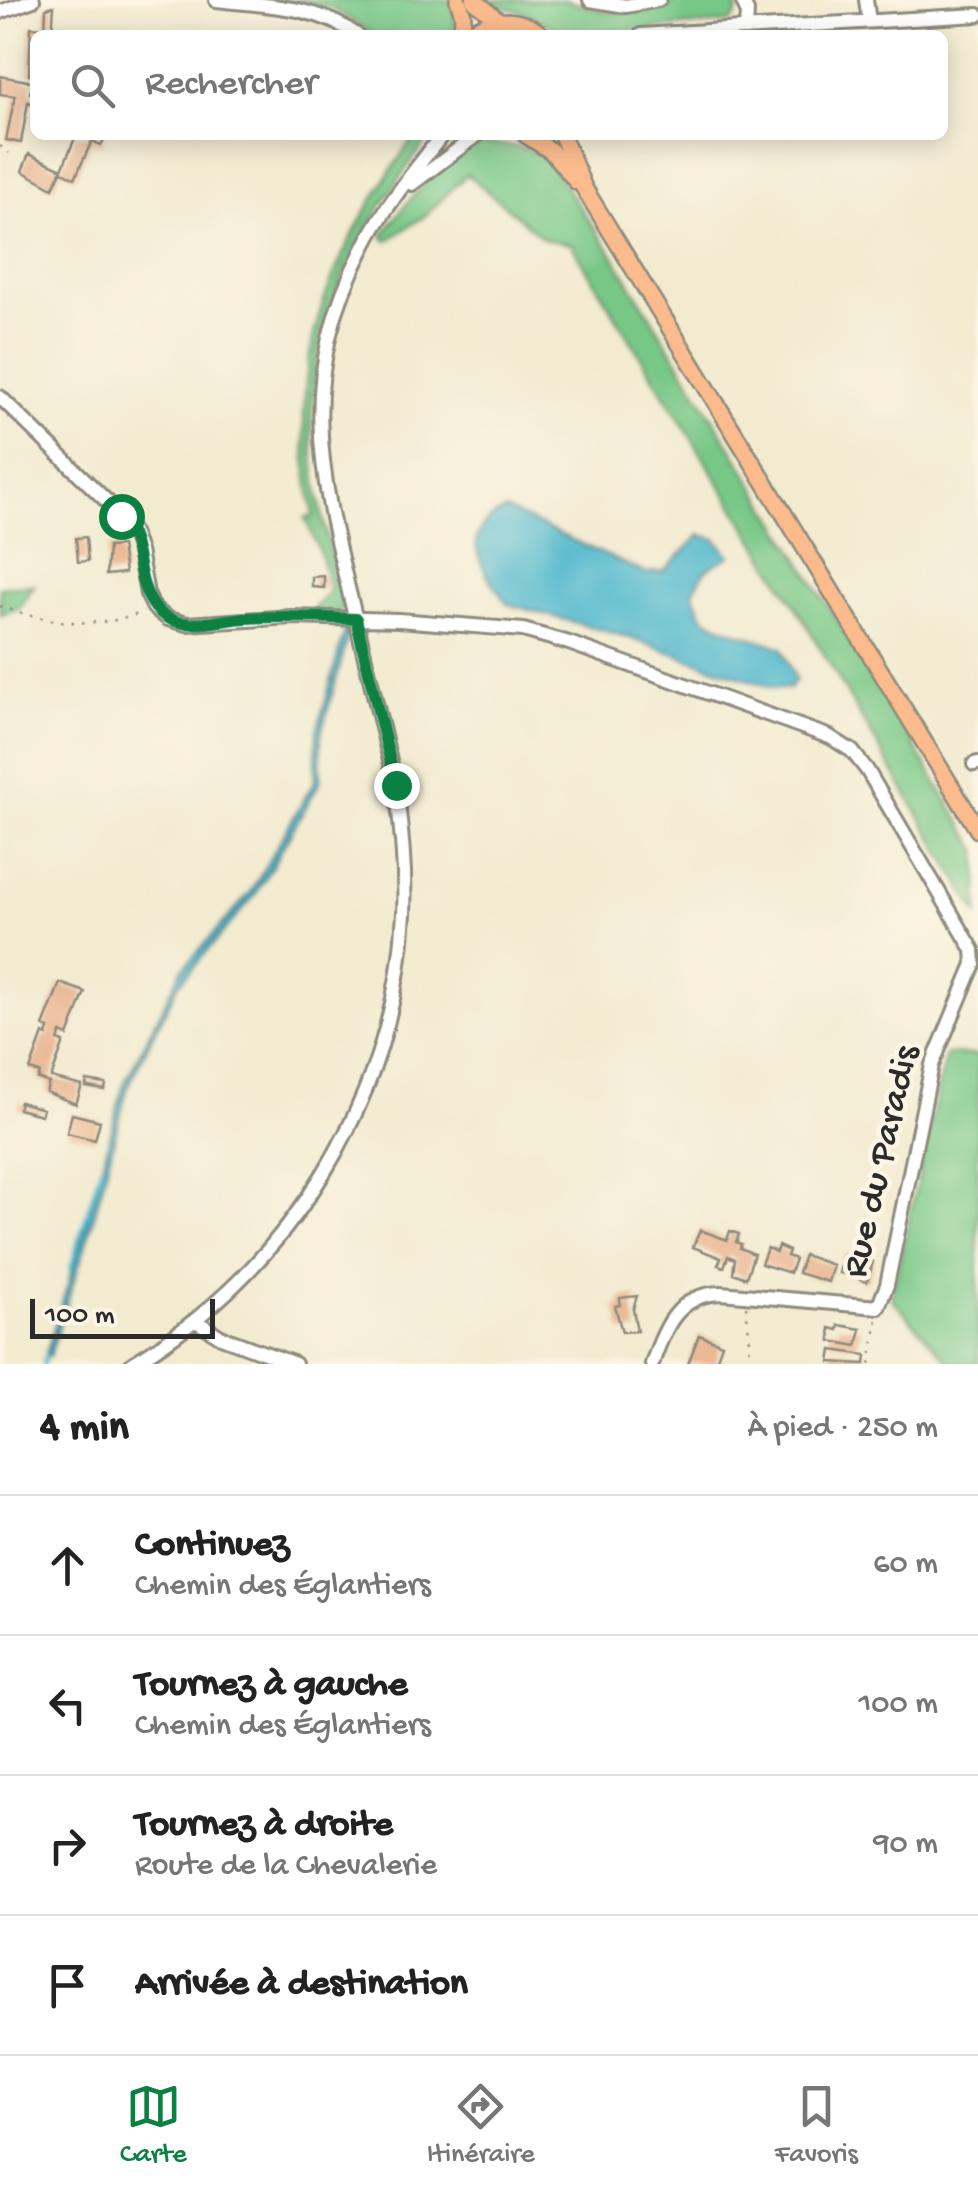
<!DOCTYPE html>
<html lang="fr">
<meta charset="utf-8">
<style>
:root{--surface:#fff;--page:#f2f2f2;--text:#222;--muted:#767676;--line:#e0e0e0;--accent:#0b8043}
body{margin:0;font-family:"Gochi Hand",sans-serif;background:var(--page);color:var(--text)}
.scale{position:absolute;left:30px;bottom:25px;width:185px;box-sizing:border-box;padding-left:10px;border:5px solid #2b2b2b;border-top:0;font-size:28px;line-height:35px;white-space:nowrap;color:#2b2b2b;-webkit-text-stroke:8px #fcf5e5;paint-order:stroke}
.stop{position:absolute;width:30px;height:30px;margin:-22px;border:8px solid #0b8043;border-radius:50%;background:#fff}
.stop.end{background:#0b8043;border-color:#fff;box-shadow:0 2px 10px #0008}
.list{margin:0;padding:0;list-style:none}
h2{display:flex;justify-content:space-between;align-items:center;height:130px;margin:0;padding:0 40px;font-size:42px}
h2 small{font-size:32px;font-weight:400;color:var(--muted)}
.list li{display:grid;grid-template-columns:65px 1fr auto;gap:30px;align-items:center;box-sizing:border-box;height:140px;padding:0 40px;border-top:2px solid var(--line)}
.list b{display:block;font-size:38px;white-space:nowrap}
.list p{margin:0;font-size:32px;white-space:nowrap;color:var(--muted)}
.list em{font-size:32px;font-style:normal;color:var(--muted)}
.icon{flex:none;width:55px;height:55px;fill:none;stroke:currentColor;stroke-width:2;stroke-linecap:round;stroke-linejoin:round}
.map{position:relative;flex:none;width:978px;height:1364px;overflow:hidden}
.search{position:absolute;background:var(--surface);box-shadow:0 5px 25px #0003;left:30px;right:30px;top:30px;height:110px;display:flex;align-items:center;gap:25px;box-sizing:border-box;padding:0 35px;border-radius:15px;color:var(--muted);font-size:38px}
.sheet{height:690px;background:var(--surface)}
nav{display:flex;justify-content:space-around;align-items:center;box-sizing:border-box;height:140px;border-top:2px solid var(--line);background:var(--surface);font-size:28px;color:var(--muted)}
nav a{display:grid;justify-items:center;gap:5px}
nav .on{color:var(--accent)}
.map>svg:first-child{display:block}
.green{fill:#77c787;stroke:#517959;stroke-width:2.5}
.water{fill:#4fb8cd;stroke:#3d727c;stroke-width:2.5}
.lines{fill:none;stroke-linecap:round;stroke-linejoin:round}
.stream{stroke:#4fb8cd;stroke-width:4}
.building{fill:#e9b591}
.minor-casing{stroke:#8e8b7e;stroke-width:18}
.major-casing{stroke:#8e8b7e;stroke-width:20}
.path{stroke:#8e8b7e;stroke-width:2.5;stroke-dasharray:2.5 8;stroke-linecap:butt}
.minor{stroke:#fff;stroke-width:12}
.major{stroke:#fbbb8d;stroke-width:15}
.route{stroke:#0b8043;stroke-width:12}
.labels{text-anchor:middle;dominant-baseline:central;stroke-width:9;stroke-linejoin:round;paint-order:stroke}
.street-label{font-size:38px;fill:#2b2b2b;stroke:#fcf5e5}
</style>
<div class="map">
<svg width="978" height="1364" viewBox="0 0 978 1364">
<rect width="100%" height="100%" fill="#fcf5e5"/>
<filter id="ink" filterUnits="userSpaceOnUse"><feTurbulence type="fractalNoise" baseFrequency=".01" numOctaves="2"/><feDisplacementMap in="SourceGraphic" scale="20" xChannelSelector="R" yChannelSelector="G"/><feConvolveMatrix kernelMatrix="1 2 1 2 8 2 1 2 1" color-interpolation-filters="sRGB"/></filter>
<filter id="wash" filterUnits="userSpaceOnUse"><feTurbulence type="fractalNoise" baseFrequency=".0048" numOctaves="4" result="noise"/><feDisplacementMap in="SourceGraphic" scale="40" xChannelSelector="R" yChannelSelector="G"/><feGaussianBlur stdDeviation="2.25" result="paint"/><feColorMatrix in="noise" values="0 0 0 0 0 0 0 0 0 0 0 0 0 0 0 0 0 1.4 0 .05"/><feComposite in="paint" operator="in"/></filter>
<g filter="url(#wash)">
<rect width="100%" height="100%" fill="#f2ebd0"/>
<path class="green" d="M281,0H451C454,12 459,23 453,35H375L331,8Z
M486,0H565L608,12L639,11L680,0H732L738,10L733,20L727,23L570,34C557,32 551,26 540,20C523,9 503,10 486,0Z
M415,135H431C349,244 295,339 316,481C322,524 334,566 344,608L337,613L311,612L330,590L320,553L305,518L314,516C283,357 326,264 415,135Z
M484,143C507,146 530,144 548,161L609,249L978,850V915L793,602L571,244L544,239L467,174L426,215L387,241L382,236C403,206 447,150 484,143Z
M34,585L20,608L0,615V587Z
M946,1054L978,1055V1364H951L891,1298Z"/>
<path class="water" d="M506,510L645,573L664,571L700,535L716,539L730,556L707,569L693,591C696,598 698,607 702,614C712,628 763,639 782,648L796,680L789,689L773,688L627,637L507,604C484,570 452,534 506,510Z
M345,630H350L321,734L320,782L255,895L179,984L141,1059L127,1090L91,1228L50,1355L45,1357L86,1226L124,1084L181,971L250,893L315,780L317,731Z"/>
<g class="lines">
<path class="stream" d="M71,1268L101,1167
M43,1364L46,1354"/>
</g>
<g id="blocks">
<path class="building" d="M54,6L52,35H35V75H29L31,27L45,28L46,8Z
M0,76L33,82L30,93L35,94V104L28,102L21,143L6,140L15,96L0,94Z
M68,135H102L100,138L104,140L101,145L92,141L75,178L61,171L53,188L22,171L29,154L62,169L75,138Z
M86,537L88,561L78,562L76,538Z
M121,546L125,573L106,575L108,547Z
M324,576V588L312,587V577Z
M60,983L85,992L68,1036L61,1033L58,1040L64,1042L51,1078L82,1086L76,1104L46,1092L49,1083L38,1079L40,1073L30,1070L43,1034L47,1036L49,1029L43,1026Z
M87,1081L106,1084L105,1090L86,1087Z
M20,1102L43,1109L41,1115L18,1109Z
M72,1114L100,1121L95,1140L67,1133Z
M700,1230L727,1240L730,1231L739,1234L736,1242L741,1244L740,1248L754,1254L746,1278L733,1273L735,1259L728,1256L724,1267L718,1265L721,1258L693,1247Z
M778,1246L789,1251L787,1256L795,1259L790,1273L761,1264L767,1248L776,1252Z
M804,1255L833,1265L828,1282L798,1273Z
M844,1255L873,1262L867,1282L860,1280L861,1276L839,1273Z
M637,1296L633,1309L637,1331L622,1332L615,1306L620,1305V1298Z
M839,1325L861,1329L857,1346L831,1341L830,1328L838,1330Z
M699,1335L722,1344L715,1364H688Z
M832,1350L866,1355L865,1364L830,1362Z"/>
</g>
</g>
<g filter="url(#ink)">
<use href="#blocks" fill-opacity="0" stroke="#8e8b7e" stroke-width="2.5"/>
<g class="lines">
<defs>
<path id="minor" d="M216,0C265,6 316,5 357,35
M590,0L626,6L659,0
M742,0L747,11L746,29
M866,0L869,21
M0,12L33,0
M641,35L978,15
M412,184L477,135
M0,397L121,515L132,532L139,551L147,594L154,608L168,619L187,624L291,617L399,620L523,630L569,643L830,737L852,751L867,770L973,950L974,964L932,1065L887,1285L878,1307L721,1293C678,1294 664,1328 652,1364
M974,764L978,763
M196,1321L221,1337L295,1364
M132,1364C291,1268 394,1100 404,914C406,870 401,828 396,785C381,723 366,662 351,600C319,470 297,373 364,247C384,207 415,170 442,135"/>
<path id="major" d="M458,0L463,15L462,35
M474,0L498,20
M467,35C490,17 519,16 542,35
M526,135L551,151L577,182
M562,135L584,188L978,830"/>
</defs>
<use href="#minor" class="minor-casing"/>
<use href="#major" class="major-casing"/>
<path class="path" d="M0,146L9,153
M0,606C45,623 98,630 144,612
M746,1306L750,1342L748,1364
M870,1364L877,1319"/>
<use href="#minor" class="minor"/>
<use href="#major" class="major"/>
</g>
</g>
<g class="lines" filter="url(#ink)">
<path class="route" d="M121,516C143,547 135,577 152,603C159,614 170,621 184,623C203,626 226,619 246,618C282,616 319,617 356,619L396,785"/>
</g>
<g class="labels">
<g class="street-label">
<text transform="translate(883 1162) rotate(-77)">Rue du Paradis</text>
</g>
</g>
</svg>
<div class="scale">100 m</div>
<div class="stop" style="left:121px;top:516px"></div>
<div class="stop end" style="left:396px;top:785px"></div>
<div class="search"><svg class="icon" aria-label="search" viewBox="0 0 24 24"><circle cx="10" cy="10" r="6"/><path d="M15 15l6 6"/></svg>Rechercher</div>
</div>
<section class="sheet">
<h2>4 min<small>À pied · 250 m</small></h2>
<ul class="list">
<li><svg class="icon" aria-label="ahead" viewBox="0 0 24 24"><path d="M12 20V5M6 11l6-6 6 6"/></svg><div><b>Continuez</b><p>Chemin des Églantiers</p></div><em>60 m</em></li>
<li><svg class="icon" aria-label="left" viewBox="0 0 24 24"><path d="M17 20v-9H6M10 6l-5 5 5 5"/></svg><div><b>Tournez à gauche</b><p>Chemin des Églantiers</p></div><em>100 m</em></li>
<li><svg class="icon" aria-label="right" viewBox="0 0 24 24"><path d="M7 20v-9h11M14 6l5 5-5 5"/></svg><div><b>Tournez à droite</b><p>Route de la Chevalerie</p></div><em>90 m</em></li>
<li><svg class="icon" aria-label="arrive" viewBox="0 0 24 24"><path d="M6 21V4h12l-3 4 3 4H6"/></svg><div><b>Arrivée à destination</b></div></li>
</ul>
</section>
<nav>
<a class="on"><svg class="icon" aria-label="map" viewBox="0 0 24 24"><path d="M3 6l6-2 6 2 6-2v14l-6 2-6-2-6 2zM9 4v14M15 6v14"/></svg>Carte</a>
<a><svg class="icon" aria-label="directions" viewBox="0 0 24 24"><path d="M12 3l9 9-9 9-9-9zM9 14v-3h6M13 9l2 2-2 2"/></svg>Itinéraire</a>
<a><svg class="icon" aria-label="saved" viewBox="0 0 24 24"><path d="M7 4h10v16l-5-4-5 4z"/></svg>Favoris</a>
</nav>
